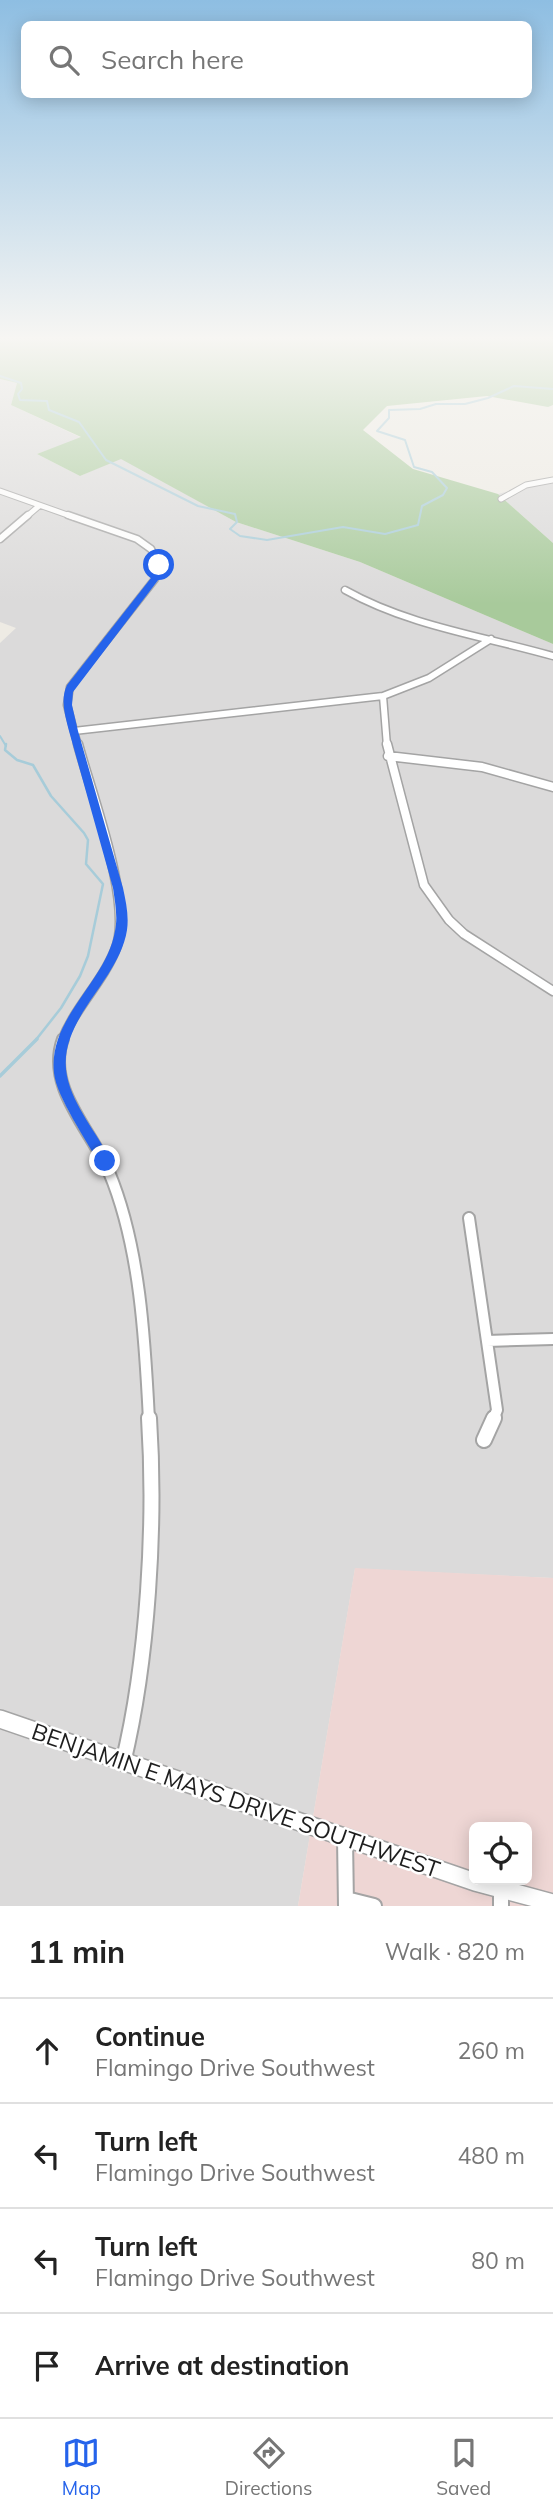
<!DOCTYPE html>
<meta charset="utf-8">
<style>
:root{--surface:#fff;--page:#f2f2f2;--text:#222;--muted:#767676;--line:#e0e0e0;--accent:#2563eb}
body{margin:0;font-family:Mulish,sans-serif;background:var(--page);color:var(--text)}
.controls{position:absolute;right:21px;bottom:21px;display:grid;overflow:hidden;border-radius:10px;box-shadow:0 4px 18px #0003}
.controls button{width:63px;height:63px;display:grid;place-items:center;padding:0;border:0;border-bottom:2px solid var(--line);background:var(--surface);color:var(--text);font:35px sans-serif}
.stop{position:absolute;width:21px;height:21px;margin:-16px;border:5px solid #2563eb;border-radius:50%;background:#fff}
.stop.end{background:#2563eb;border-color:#fff;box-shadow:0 2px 7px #0008}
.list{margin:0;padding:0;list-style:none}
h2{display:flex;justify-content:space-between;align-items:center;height:91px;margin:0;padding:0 28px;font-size:30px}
h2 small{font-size:23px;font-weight:400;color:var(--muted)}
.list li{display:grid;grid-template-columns:46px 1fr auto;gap:21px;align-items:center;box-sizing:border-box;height:105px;padding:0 28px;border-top:2px solid var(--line)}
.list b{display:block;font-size:26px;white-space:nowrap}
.list p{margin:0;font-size:23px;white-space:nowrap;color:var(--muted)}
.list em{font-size:23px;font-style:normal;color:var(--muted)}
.icon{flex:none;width:38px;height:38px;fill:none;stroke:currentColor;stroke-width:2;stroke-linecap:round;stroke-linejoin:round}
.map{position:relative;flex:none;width:553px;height:1906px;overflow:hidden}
.search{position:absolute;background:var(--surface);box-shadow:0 4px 18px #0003;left:21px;right:21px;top:21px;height:77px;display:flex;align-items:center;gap:18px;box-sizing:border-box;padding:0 24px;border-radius:10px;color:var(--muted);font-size:26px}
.sheet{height:511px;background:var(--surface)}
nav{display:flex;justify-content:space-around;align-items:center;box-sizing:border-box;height:98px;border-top:2px solid var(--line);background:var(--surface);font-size:19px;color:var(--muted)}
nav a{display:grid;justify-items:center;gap:4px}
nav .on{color:var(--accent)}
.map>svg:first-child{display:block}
.residential{fill:#dbdada}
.commercial{fill:#eed6d4;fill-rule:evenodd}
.forest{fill:#a8ca9b}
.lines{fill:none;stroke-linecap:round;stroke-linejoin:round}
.stream-far2{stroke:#a7ccd9;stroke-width:2}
.stream-far1{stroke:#a7ccd9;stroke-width:2.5}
.stream{stroke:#a7ccd9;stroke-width:3.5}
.minor-far4-casing{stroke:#a4a4a4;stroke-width:7}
.minor-far3-casing{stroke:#a4a4a4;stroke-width:9}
.minor-far2-casing{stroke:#a4a4a4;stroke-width:11}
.minor-far1-casing{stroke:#a4a4a4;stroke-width:14}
.minor-casing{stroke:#a4a4a4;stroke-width:18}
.tertiary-casing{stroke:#a4a4a4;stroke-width:20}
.minor-far4{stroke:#fff;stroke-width:5}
.minor-far3{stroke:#fff;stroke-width:6}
.minor-far2{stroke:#fff;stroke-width:8}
.minor-far1{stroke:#fff;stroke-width:10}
.minor{stroke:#fff;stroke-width:14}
.tertiary{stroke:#fff;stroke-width:17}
.route{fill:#2563eb}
.labels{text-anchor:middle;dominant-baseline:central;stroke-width:5;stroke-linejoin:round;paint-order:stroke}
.near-street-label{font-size:23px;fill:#1d1d1d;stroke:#fff}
</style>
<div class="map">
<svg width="553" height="1906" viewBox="0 0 553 1906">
<rect width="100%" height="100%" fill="#eeebe4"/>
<path class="residential" d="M0,379L17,383L11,405L82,438L37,454L80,476L121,458L236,522L360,562L553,644V1578L355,1569L298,1906H0V643L16,628L0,622Z
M553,479V543L498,494Z"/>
<path class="commercial" d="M355,1568L553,1578V1906H298ZM474,1827H527V1880H474Z"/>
<path class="forest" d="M0,337H553V405L548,407L487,396L387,406L363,430L413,469L498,494L553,543V644L360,562L236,522L121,459L80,476L37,454L81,437L11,405L17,383L0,379Z"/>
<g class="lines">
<path class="stream-far2" d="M0,376L21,383L22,389L18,394L20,400L47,401L49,410L79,422L106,460L198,506L235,514L237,522L230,529L240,536L267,540L343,527L385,534L418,525L422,506L443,495L447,488L432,472L414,467L405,440L377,431L389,418V410L420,409L436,404H465L488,398L514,386L553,389
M0,736L6,746"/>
<path class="stream-far1" d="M6,744L5,750L17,760L33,765L51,796L84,833L88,840L86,864L103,884L88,956L80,976L61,1008L35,1041"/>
<path class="stream" d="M0,1076L37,1039"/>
<defs>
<path id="minor-far4" d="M0,491L73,517
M501,499L526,485L553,480
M26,517L39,506"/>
<path id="minor-far3" d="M68,515L137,539L151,549L159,565L155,579L70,687L67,705L78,746
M0,539L28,515
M345,590C409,626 483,636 553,656
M383,696L387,746
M74,731L383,696L429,678L491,639"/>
<path id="minor-far2" d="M387,744L424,885L449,920L464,934L553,991
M388,756L482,767L553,787
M62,1041C75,1007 103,982 116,948C133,903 91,793 78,744"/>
<path id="minor-far1" d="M63,1039C45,1087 92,1131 109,1172C140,1246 145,1340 149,1420
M469,1218L497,1410L493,1420
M487,1341L553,1339"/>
<path id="minor" d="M484,1440L494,1418
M123,1763C148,1660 156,1524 149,1418
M345,1838L346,1906
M501,1889V1906
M346,1899L374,1906"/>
<path id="tertiary" d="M0,1719L475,1882L553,1903"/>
</defs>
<use href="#minor-far4" class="minor-far4-casing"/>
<use href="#minor-far3" class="minor-far3-casing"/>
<use href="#minor-far2" class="minor-far2-casing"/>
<use href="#minor-far1" class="minor-far1-casing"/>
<use href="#minor" class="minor-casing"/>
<use href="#tertiary" class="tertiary-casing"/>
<use href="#minor-far4" class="minor-far4"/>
<use href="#minor-far3" class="minor-far3"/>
<use href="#minor-far2" class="minor-far2"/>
<use href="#minor-far1" class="minor-far1"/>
<use href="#minor" class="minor"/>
<use href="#tertiary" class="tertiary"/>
</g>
<linearGradient id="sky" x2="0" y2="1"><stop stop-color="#8ebee2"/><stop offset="0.56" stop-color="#f7f6f3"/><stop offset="1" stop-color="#f7f6f3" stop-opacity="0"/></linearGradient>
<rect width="553" height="604" fill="url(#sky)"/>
<path class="route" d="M157,564L163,565L159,579L73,692L72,705L78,731L123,888C126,902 129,916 127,930C119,982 56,1020 67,1076C73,1106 98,1134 111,1161L105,1167L100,1165C88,1143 56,1096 54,1073C48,1017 106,983 115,931C118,917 115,902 113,888L69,731C65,715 60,700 67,685L151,578Z"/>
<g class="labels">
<g class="near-street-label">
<text transform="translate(236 1800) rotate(19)">BENJAMIN E MAYS DRIVE SOUTHWEST</text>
</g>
</g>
</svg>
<div class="controls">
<button><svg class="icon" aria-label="locate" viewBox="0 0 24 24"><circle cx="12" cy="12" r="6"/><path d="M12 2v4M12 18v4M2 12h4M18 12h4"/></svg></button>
</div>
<div class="stop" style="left:159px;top:565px"></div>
<div class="stop end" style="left:105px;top:1161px"></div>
<div class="search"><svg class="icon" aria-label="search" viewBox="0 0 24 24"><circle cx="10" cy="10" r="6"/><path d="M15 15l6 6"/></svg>Search here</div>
</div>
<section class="sheet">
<h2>11 min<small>Walk · 820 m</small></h2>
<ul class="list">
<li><svg class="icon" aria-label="ahead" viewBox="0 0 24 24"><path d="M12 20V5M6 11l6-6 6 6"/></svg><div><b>Continue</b><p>Flamingo Drive Southwest</p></div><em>260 m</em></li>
<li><svg class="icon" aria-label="left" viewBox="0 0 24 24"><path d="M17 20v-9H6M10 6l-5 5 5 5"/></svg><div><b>Turn left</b><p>Flamingo Drive Southwest</p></div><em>480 m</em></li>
<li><svg class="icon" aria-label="left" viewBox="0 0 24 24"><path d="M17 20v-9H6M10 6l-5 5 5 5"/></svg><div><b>Turn left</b><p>Flamingo Drive Southwest</p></div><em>80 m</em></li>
<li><svg class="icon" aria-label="arrive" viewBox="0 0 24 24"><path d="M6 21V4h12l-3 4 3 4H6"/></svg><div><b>Arrive at destination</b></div></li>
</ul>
</section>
<nav>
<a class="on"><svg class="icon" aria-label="map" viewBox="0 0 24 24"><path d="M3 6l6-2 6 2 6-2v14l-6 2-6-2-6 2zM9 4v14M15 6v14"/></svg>Map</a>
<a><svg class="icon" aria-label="directions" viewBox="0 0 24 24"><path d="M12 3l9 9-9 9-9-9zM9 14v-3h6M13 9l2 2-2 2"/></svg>Directions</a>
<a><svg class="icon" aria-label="saved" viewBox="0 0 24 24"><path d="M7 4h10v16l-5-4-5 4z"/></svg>Saved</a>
</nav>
